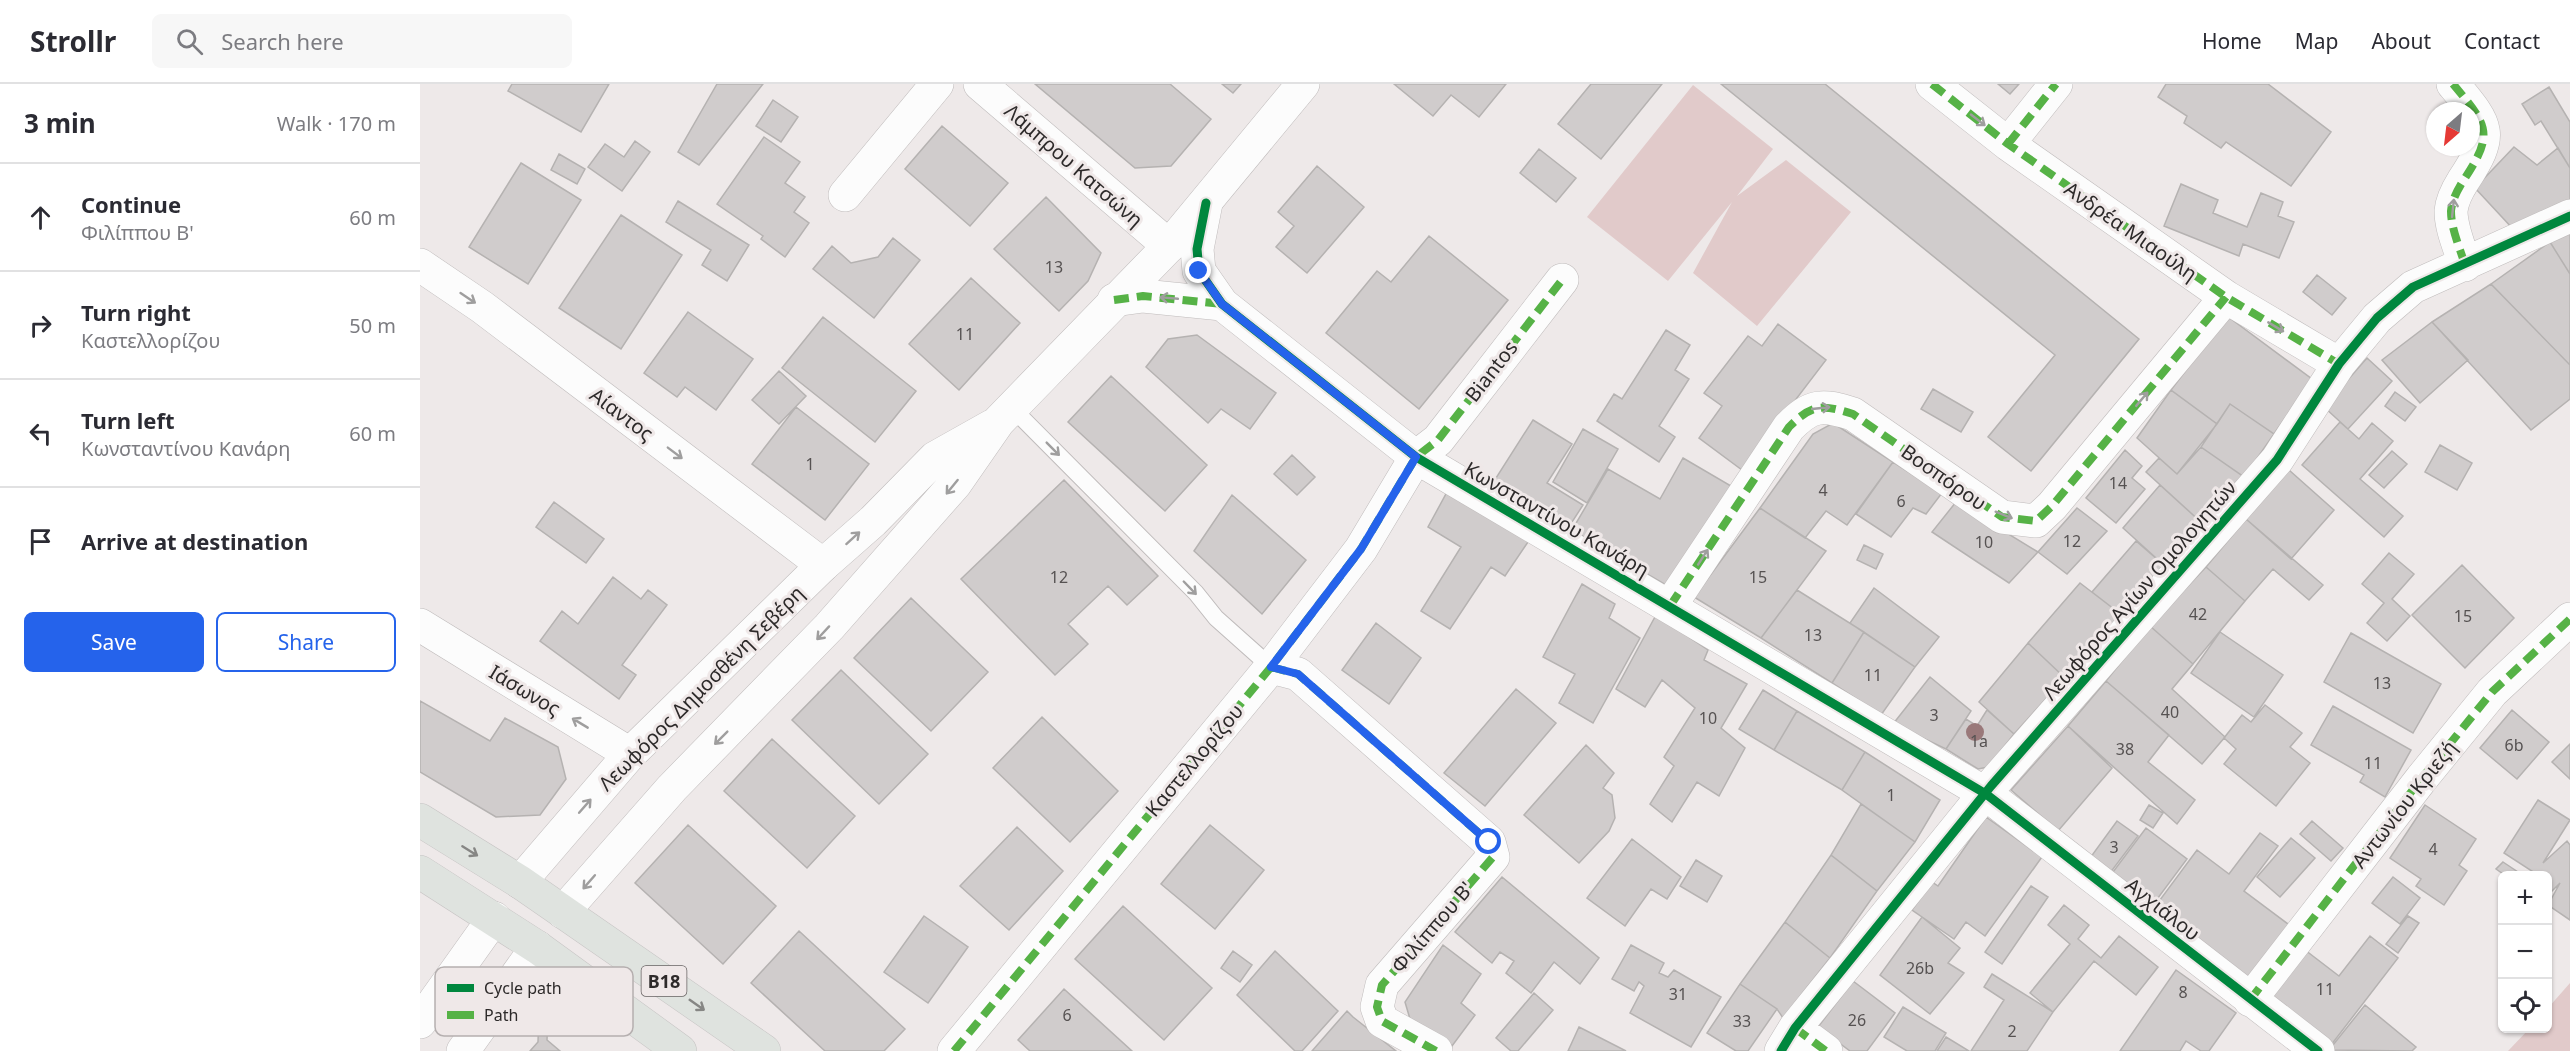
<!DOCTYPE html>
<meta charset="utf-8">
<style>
:root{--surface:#fff;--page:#f7f7f7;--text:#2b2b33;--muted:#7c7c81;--line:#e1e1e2;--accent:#2563eb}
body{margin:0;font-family:"Noto Sans",sans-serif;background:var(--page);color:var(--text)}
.controls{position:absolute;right:18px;bottom:18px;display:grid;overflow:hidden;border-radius:9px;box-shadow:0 2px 4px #0004}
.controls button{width:54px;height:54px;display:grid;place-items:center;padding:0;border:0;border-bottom:2px solid var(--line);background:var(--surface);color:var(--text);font:30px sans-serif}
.compass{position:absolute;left:2006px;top:18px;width:54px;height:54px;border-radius:50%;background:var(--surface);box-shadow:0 2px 4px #0004;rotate:208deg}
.stop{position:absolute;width:18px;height:18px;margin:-14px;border:4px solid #2563eb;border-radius:50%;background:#fff}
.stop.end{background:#2563eb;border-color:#fff;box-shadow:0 2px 6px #0008}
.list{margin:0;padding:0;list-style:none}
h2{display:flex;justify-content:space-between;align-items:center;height:78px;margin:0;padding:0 24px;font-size:26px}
h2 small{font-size:20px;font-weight:400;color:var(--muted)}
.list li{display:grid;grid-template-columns:39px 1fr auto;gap:18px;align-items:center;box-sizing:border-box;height:108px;padding:0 24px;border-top:2px solid var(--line)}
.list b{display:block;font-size:22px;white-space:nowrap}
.list p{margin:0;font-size:20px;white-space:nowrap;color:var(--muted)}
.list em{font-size:20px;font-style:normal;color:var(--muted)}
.actions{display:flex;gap:12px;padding:18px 24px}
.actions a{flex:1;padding:14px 0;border:2px solid var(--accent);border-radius:9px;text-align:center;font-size:21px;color:var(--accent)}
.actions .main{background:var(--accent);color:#fff}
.icon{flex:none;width:33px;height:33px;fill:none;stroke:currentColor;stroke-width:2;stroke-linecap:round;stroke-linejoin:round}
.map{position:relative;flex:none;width:2150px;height:967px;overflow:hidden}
header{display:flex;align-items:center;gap:36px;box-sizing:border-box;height:84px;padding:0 30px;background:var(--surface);border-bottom:2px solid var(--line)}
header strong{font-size:28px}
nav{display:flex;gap:33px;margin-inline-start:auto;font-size:21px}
.search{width:420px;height:54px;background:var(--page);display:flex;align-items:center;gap:15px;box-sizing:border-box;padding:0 21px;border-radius:9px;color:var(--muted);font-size:22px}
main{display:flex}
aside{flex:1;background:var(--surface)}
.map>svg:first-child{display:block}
.green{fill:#e1caca}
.building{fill:#d0cccc;stroke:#b5b2b1;stroke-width:1.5}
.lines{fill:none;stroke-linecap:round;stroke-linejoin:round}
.service-casing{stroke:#bfbbbb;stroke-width:18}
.minor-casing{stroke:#bfbbbb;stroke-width:34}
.tertiary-casing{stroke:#bfbbbb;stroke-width:34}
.secondary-casing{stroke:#bfbbbb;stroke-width:34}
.primary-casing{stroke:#c7c4c4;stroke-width:34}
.service{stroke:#fcfcfc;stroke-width:16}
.minor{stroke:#fcfcfc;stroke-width:33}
.tertiary{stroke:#fcfcfc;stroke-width:33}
.secondary{stroke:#fcfcfc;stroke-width:33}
.primary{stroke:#dfe3df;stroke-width:33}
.quiet{stroke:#56b246;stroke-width:8;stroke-dasharray:15 8;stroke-linecap:butt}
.cycleway-casing{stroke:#efe8e8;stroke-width:13}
.cycleway{stroke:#00873e;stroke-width:9}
.tree{fill:#9a797a}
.oneway{stroke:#9f9e9e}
.oneway2{stroke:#868684}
.route{stroke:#2563eb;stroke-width:8}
.labels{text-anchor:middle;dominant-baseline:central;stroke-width:6;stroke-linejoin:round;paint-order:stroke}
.number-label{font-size:16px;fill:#565252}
.shield{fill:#efe8e8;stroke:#676363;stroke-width:1.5}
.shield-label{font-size:18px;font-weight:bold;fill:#2d2a2a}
.street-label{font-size:20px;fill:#2d2a2a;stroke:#efe8e8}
.key{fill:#efe8e8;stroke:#b5afaf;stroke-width:1.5}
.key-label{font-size:16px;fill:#2d2a2a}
</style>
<header>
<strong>Strollr</strong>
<div class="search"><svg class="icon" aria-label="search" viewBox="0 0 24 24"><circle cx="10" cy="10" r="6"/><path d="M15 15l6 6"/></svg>Search here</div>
<nav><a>Home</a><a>Map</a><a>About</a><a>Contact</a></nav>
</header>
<main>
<aside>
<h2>3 min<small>Walk · 170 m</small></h2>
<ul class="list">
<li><svg class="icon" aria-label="ahead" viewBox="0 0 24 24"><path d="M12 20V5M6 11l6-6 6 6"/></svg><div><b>Continue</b><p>Φιλίππου Β'</p></div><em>60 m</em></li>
<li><svg class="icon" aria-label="right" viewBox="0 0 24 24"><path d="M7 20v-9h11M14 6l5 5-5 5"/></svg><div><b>Turn right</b><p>Καστελλορίζου</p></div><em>50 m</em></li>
<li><svg class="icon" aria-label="left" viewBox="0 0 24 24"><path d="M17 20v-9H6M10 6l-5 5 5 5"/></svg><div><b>Turn left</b><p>Κωνσταντίνου Κανάρη</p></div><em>60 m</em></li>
<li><svg class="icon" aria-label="arrive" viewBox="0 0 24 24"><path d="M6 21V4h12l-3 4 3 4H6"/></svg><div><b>Arrive at destination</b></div></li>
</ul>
<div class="actions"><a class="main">Save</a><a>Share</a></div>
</aside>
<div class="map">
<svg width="2150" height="967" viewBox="0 0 2150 967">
<rect width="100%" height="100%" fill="#eee9e9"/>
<path class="green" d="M1273,1L1353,65L1317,112L1366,76L1431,128L1337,242L1273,189L1312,118L1248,197L1167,133Z
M2150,899V967H2088L2109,945L2128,944V924Z"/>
<path class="building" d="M92,0H189L161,48L88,7Z
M297,0H343L279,81L258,68Z
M615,0H750L791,35L751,82L715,84Z
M802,0H821L813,9Z
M974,0H1086L1059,33L1031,11L1013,32Z
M1171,0H1242L1181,75L1138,40Z
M1301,0H1405L1719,255L1611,387L1568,353L1635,271Z
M1578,0H1599L1590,10Z
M1746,0H1848L1911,48L1871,102L1806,58L1801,64L1764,39L1767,32L1738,13Z
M2129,3L2150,38V84L2121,37L2115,41L2102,20Z
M353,16L378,33L361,58L336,42Z
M522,42L588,99L550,142L485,85Z
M344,53L380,78L365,99L385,113L374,128L389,139L365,173L341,155L343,152L297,120Z
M215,57L230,68L202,107L168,83L185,60L204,73Z
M2094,63L2117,81L2138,64L2150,84V116L2094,146L2055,104Z
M1119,65L1156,94L1136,118L1100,89Z
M139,70L165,85L157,100L131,86Z
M101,79L161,116L108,200L49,163Z
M897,82L944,123L887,189L856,163L874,142L858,128Z
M1761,100L1798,116L1793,129L1827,143L1841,109L1863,118L1858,132L1874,138L1859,174L1823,160L1819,172L1744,142Z
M626,113L681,169L668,197L639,227L574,165Z
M258,117L329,161L307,197L282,181L291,166L246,138Z
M201,131L262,171L201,265L139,224Z
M2150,149V190L2130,158Z
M1009,152L1088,216L999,325L906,249L957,187L971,198Z
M473,154L500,176L454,234L393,185L412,162L431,179L458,173Z
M2130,158L2150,190V281L2071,200Z
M1897,191L1926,214L1912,231L1883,208Z
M551,194L600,239L539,306L489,260Z
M2071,200L2150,281V315L2111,346L2012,238Z
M268,228L333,275L296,326L265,303L257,313L224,289Z
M1807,232L1892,295L1854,350L1810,320L1797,340L1751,306Z
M403,233L496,307L455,358L362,284Z
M2012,238L2048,276L2000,319L1962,276Z
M1358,240L1406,276L1322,386L1279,354L1302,322L1284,309L1328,252L1342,262Z
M1246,246L1270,261L1255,286L1269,295L1239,342L1255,353L1239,378L1177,337L1194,310L1202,315Z
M777,251L856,309L830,345L801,325L788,339L726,283L748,255Z
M1947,274L1972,297L1928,345L1904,323Z
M359,287L386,312L359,340L332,316Z
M691,292L787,381L745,427L648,338Z
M1513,305L1553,328L1541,348L1501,325Z
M1751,306L1797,340L1757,390L1717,354Z
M1975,308L1996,323L1985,337L1965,322Z
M1810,320L1854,350L1824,393L1781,363Z
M376,323L449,380L405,436L332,380Z
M1113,336L1152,360L1127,399L1163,421L1143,452L1069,405Z
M1920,338L1939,355L1952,339L1973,357L1940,395L1983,432L1964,453L1882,381Z
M1413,339L1473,378L1427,441L1406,427L1385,454L1340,424L1393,350Z
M1163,345L1198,365L1167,419L1133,398Z
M2020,361L2052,379L2037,406L2005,388Z
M1781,363L1824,393L1783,440L1726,388L1739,374L1757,390Z
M1705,366L1722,382L1712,394L1725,405L1696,439L1666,414Z
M1972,367L1987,380L1964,404L1949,391Z
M872,371L895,393L877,411L854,390Z
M1263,374L1311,402L1251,504L1152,446L1188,385L1240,415Z
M1473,378L1522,409L1506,430L1493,424L1471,453L1436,430Z
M1869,386L1914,426L1871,475L1826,435Z
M644,396L738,492L707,521L688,502L648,540L668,560L635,591L541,495Z
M1740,401L1783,440L1746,483L1703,444Z
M1027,408L1110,455L1085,492L1071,483L1030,545L1001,527L1041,463L1008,443Z
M812,411L886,476L842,530L774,467Z
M134,418L184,455L166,479L116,443Z
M1536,418L1618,468L1589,499L1512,448Z
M1340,424L1406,467L1341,554L1274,513Z
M1657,424L1687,447L1647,490L1618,468Z
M1826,435L1903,501L1889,516L1853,485L1825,517L1786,483Z
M1716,457L1746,483L1703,532L1672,508Z
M1444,461L1463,470L1456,485L1437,476Z
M1969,469L1994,490L1972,515L1990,532L1967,557L1947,539L1964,519L1942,500Z
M2042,481L2094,534L2045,584L1992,531Z
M1786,483L1825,517L1773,580L1730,542Z
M193,493L221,515L228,506L247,521L202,581L216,591L199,615L120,557L142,527L158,540Z
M1660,499L1703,532L1645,594L1608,559Z
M1162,500L1195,520L1189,534L1220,554L1173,639L1139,619L1155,590L1123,573Z
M1454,504L1519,553L1495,583L1430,539Z
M1377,506L1444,548L1412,599L1341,554Z
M491,514L568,588L511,647L434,574Z
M1236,531L1288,566L1284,576L1327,600L1301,644L1325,664L1299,712L1277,698L1252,738L1230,720L1254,682L1244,673L1275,624L1242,596L1225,623L1196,605Z
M956,539L1001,574L969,620L922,586Z
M1730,542L1773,580L1752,605L1805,653L1782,680L1686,597Z
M1444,548L1495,583L1461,631L1412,599Z
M1800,548L1863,591L1834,633L1771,589Z
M1931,549L2021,600L1993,649L1904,598Z
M1608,559L1645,594L1594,650L1559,618Z
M421,586L508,670L459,720L372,636Z
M1510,593L1551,627L1526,665L1473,640Z
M1686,597L1749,651L1728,678L1775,716L1757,740L1648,642Z
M1096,605L1136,639L1065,722L1024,689Z
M1343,606L1377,627L1354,666L1319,645Z
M0,617L70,657L85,634L138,663L146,695L120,731L76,733L0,688Z
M1845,621L1882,649L1870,663L1890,679L1856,722L1804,680L1816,665L1804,654L1822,631L1831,638Z
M1913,622L1991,666L1965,713L1940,698L1944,691L1891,661Z
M1567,626L1594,650L1568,683L1558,685L1526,665L1546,635L1557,642Z
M2092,626L2129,658L2097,695L2060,664Z
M1377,627L1445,668L1422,706L1354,666Z
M622,633L698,707L650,758L573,684Z
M1648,642L1692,684L1638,747L1591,706Z
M352,655L435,732L387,784L304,707Z
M2150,660V695L2132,678Z
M1166,661L1194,689L1183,704L1192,711L1195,734L1189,747L1159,779L1104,731Z
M1445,668L1520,716L1495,758L1422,706Z
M2118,716L2150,736L2123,779L2147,757L2150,761V836L2128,821L2140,799L2128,811V792H2111L2115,789L2084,769Z
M1441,720L1495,758L1457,807L1411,771Z
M1729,721L1743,729L1733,744L1720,736Z
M2005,721L2056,755L2039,781L2047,787L2024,821L1996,802L2001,795L1970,774Z
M1566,733L1622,773L1565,852L1546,838L1534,855L1492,826L1512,798L1518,802Z
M1697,737L1718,752L1690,789L1670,774Z
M1892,737L1923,764L1911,777L1880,750Z
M268,741L356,822L303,880L215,799Z
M790,741L844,786L795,845L741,800Z
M597,743L643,787L589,846L540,802Z
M1726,744L1767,775L1732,822L1690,792Z
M1840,749L1858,762L1824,807L1880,849L1835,907L1731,828L1777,766L1809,790Z
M1871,754L1895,774L1860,813L1837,793Z
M1212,755L1261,793L1247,815L1231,805L1205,842L1167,814Z
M1411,771L1457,807L1410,874L1365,838Z
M1276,776L1302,792L1287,818L1260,802Z
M2083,778L2104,792H2086L2076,785Z
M1082,793L1179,874L1160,900L1134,878L1111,909L1086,889L1094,877L1080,868L1072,879L1035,848Z
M1973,793L2000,814L1980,840L1952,819Z
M1611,802L1628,813L1582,880L1565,868Z
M1644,821L1669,841L1658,855L1681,874L1699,852L1738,883L1716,911L1674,877L1633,928L1610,909L1650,860L1628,841Z
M703,822L792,904L744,956L655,875Z
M504,832L548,863L508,919L464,888Z
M1988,832L1999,839L1978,869L1966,860Z
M1502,833L1540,864L1528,879L1544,889L1510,930L1460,891Z
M1365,838L1410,874L1363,934L1357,925L1320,900Z
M379,847L485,945L464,967H405L331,899Z
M1950,852L1978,874L1908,965L1846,917L1885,866L1919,892Z
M1023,861L1061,890L1041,919L1055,931L1032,962L990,935L985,918Z
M1211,861L1244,879L1239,889L1248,893L1254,886L1301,913L1271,963L1210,929L1224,902L1219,898L1214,907L1192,895Z
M813,867L832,881L820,898L801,884Z
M855,867L918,927L882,967H875L817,911Z
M1756,886L1816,929L1789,967H1781L1766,957L1760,967H1700Z
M1572,890L1633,928L1607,967H1551L1584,916L1564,903Z
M1433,897L1475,929L1447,967H1430L1398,943Z
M1320,900L1357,925L1328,967H1316L1287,949Z
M644,905L712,967H610L598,956Z
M1114,909L1133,926L1098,967H1091L1076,954Z
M1945,921L1996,963L1992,967L1909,966Z
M1483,923L1526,949L1515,967H1487L1464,953Z
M927,927L933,933L976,967H892Z
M119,929L128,930L127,956L140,967H110L118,958Z
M1159,943L1206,967H1148Z
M1526,953L1549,967H1517Z"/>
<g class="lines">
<defs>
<path id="service" d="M592,324L776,509L796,534L851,583"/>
<path id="minor" d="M560,0L749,162
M1512,0L1588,60L1806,213L1919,280
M2033,0C2068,42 2075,49 2043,97C2038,105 2032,116 2031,127C2031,145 2040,164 2045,181
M1588,60L1636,0
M425,111L517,0
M786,119L777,165L779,187L802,220L996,373L1566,710L1898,967
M0,181L62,223L403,481
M694,216L723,212L802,220
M1250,522L1369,343C1392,320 1402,320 1433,330L1582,433L1616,437L1632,422L1806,213
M0,541L210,670
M851,583L878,590L1069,758L1073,773L962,901L957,923L962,937L1016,967
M1830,916L2002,694L2072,608L2150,535
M1375,944L1406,967
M534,967L851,583L941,465L996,373L1018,356L1142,196
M1361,967L1375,944L1571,702L1857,376L1919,280L1957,234L1993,203L2150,132"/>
<path id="tertiary" d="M0,938L74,834
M43,967L117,863"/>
<path id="secondary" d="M100,798L210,670L403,481L453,437L515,374L572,342
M143,828L252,704L409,543L535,400L578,338L749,162L883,0"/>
<path id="primary" d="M0,736L100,798L344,967
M0,788L117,863L260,967"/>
</defs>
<use href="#service" class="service-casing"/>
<use href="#minor" class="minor-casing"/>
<use href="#tertiary" class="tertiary-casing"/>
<use href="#secondary" class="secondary-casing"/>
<use href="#primary" class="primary-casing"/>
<use href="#service" class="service"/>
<use href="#minor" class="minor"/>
<use href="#tertiary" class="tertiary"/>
<use href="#secondary" class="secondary"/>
<use href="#primary" class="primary"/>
<path class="quiet" d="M1512,0L1588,60L1806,213L1919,280
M2033,0C2068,42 2075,49 2043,97C2038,105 2032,116 2031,127C2031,145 2040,164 2045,181
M1588,60L1636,0
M694,216L723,212L802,220
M1250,522L1369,343C1392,320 1402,320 1433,330L1582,433L1616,437L1632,422L1806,213
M851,583L878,590L1069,758L1073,773L962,901L957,923L962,937L1016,967
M1830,916L2002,694L2072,608L2150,535
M1375,944L1406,967
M534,967L851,583L941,465L996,373L1018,356L1142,196"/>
<defs>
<path id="cycleway" d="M786,119L777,165L779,187L802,220L996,373L1566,710L1898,967
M1361,967L1375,944L1571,702L1857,376L1919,280L1957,234L1993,203L2150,132"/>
</defs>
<use href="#cycleway" class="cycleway-casing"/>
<use href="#cycleway" class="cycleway"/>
</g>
<circle class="tree" cx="1555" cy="648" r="9"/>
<defs><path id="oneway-shaft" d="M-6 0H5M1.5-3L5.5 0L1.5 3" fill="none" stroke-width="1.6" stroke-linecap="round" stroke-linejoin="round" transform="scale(1.5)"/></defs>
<g class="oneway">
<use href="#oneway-shaft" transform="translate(1558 36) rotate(38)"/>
<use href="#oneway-shaft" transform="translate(2033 124) rotate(-84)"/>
<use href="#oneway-shaft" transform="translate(48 214) rotate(34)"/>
<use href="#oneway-shaft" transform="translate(749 214) rotate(-175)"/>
<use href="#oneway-shaft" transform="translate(1856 243) rotate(31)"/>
<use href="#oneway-shaft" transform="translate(1722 315) rotate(-50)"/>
<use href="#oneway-shaft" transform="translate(1401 324) rotate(-6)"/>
<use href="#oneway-shaft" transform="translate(633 365) rotate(45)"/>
<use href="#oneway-shaft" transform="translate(255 369) rotate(37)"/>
<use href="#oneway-shaft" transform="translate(532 403) rotate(129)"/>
<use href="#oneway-shaft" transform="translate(1584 431) rotate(22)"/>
<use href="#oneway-shaft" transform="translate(433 454) rotate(-42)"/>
<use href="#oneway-shaft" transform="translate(1283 473) rotate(-57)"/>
<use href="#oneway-shaft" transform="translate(770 504) rotate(46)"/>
<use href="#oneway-shaft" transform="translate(403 549) rotate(133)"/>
<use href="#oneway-shaft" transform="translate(160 639) rotate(-149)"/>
<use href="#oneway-shaft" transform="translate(301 654) rotate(135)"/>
<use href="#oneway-shaft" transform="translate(165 722) rotate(-49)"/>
<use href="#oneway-shaft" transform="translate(169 798) rotate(131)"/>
</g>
<g class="oneway2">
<use href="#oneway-shaft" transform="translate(50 767) rotate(32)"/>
<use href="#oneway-shaft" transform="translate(277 921) rotate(35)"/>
</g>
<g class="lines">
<path class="route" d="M779,187L802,220L996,373L941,465L851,583L878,590L1069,758"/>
</g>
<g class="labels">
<g class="number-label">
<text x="634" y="183">13</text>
<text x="545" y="250">11</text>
<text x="390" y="380">1</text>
<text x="1698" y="399">14</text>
<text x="1403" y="406">4</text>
<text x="1481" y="417">6</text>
<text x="1652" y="457">12</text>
<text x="1564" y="458">10</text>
<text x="639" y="493">12</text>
<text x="1338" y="493">15</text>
<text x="1778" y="530">42</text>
<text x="2043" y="532">15</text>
<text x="1393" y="551">13</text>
<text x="1453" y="591">11</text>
<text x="1962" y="599">13</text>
<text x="1750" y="628">40</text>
<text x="1514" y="631">3</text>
<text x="1288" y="634">10</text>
<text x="1559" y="657">1a</text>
<text x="2094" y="661">6b</text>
<text x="1705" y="665">38</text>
<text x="1953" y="679">11</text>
<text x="1471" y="711">1</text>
<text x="1694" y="763">3</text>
<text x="2013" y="765">4</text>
<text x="1500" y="884">26b</text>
<text x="1905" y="905">11</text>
<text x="1763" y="908">8</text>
<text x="1258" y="910">31</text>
<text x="647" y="931">6</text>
<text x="1437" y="936">26</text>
<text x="1322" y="937">33</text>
<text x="1592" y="947">2</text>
</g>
<rect class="shield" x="221.5" y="882" width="45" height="30" rx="4.5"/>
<g class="shield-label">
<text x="244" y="897">B18</text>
</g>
<g class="street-label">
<text transform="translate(654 81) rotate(41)">Λάμπρου Κατσώνη</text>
<text transform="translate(1711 147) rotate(35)">Ανδρέα Μιαούλη</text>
<text transform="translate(1071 287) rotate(-52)">Biantos</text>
<text transform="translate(202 330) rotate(37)">Αίαντος</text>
<text transform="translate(1524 393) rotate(35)">Βοσπόρου</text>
<text transform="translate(1137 435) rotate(30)">Κωνσταντίνου Κανάρη</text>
<text transform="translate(1719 506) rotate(-49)">Λεωφόρος Αγίων Ομολογητών</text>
<text transform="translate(281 604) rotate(-45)">Λεωφόρος Δημοσθένη Σεβέρη</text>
<text transform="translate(105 606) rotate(31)">Ιάσωνος</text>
<text transform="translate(774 676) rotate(-50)">Καστελλορίζου</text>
<text transform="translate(1984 720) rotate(-52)">Αντωνίου Κριεζή</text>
<text transform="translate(1743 825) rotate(38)">Αγχιάλου</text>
<text transform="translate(1012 843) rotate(-49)">Φιλίππου Β'</text>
</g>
</g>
<rect x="15" y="883" width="198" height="69" rx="9" class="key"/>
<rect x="27" y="900" width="27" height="8" fill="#00873e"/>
<rect x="27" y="927" width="27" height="8" fill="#56b246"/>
<g class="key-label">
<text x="64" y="910">Cycle path</text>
<text x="64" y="937">Path</text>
</g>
</svg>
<div class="controls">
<button>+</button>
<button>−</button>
<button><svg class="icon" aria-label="locate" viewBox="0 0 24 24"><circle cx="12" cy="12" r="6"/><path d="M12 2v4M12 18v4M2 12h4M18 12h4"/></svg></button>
</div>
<svg class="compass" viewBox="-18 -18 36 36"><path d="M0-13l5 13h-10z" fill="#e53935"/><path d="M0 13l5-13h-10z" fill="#7c7c81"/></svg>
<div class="stop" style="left:1069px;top:758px"></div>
<div class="stop end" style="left:779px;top:187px"></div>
</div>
</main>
